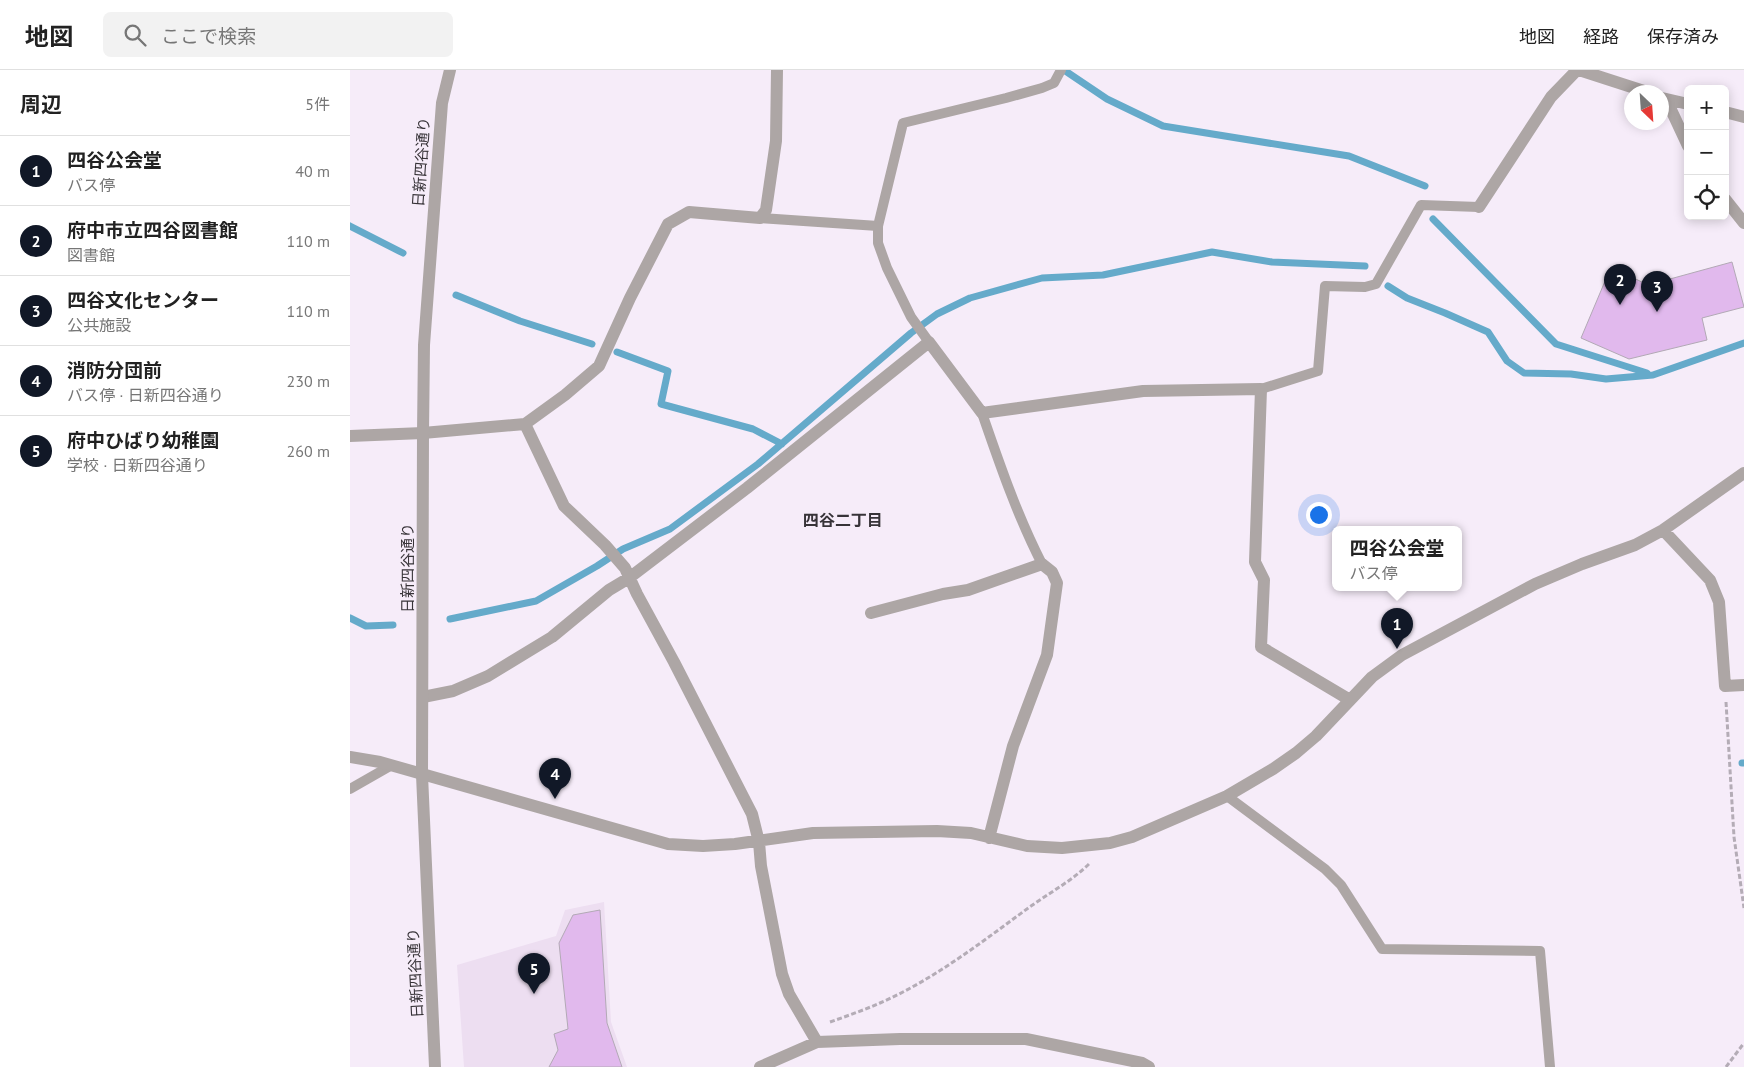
<!DOCTYPE html>
<html lang="ja">
<meta charset="utf-8">
<style>
:root{--surface:#fff;--page:#f2f2f2;--text:#222;--muted:#767676;--line:#e0e0e0;--accent:#111827}
body{margin:0;font-family:"PT Sans","Noto Sans JP",sans-serif;background:var(--page);color:var(--text)}
.controls{position:absolute;right:15px;top:15px;display:grid;overflow:hidden;border-radius:8px;box-shadow:0 2px 12px #0003}
.controls button{width:45px;height:45px;display:grid;place-items:center;padding:0;border:0;border-bottom:1px solid var(--line);background:var(--surface);color:var(--text);font:25px sans-serif}
.compass{position:absolute;left:1274px;top:15px;width:45px;height:45px;border-radius:50%;background:var(--surface);box-shadow:0 2px 12px #0003;rotate:155deg}
.you{position:absolute;left:968px;top:444px;width:18px;height:18px;margin:-12px;border:4px solid #fff;border-radius:50%;background:#1a73e8;box-shadow:0 0 0 8px #1a73e833}
.badge{display:grid;place-items:center;width:32px;height:32px;border-radius:50%;background:var(--accent);color:#fff;font-size:16px;font-weight:700}
.pin{position:absolute;translate:-50% -41px;filter:drop-shadow(0 1px 2px #0008)}
.pin::after{content:'';position:absolute;top:26px;width:18px;height:15px;background:inherit;clip-path:polygon(0 0,100% 0,50% 100%)}
.popup{position:absolute;left:982px;top:456px;width:130px;height:65px;box-sizing:border-box;display:grid;place-content:center;border-radius:8px;background:var(--surface);filter:drop-shadow(0 1px 4px #0005);font-size:16px;white-space:nowrap;color:var(--muted)}
.popup b{font-size:19px;color:var(--text)}
.popup::after{content:'';position:absolute;left:50%;top:100%;margin-left:-10px;border:10px solid transparent;border-top-color:var(--surface)}
.list{margin:0;padding:0;list-style:none}
h2{display:flex;justify-content:space-between;align-items:center;height:65px;margin:0;padding:0 20px;font-size:21px}
h2 small{font-size:16px;font-weight:400;color:var(--muted)}
.list li{display:grid;grid-template-columns:32px 1fr auto;gap:15px;align-items:center;box-sizing:border-box;height:70px;padding:0 20px;border-top:1px solid var(--line)}
.list b{display:block;font-size:19px;white-space:nowrap}
.list p{margin:0;font-size:16px;white-space:nowrap;color:var(--muted)}
.list em{font-size:16px;font-style:normal;color:var(--muted)}
.icon{flex:none;width:28px;height:28px;fill:none;stroke:currentColor;stroke-width:2;stroke-linecap:round;stroke-linejoin:round}
.map{position:relative;flex:none;width:1394px;height:997px;overflow:hidden}
header{display:flex;align-items:center;gap:30px;box-sizing:border-box;height:70px;padding:0 25px;background:var(--surface);border-bottom:1px solid var(--line)}
header strong{font-size:24px}
nav{display:flex;gap:28px;margin-inline-start:auto;font-size:18px}
.search{width:350px;height:45px;background:var(--page);display:flex;align-items:center;gap:12px;box-sizing:border-box;padding:0 18px;border-radius:8px;color:var(--muted);font-size:19px}
main{display:flex}
aside{flex:1;background:var(--surface)}
.map>svg:first-child{display:block}
.built{fill:#eddef1}
.lines{fill:none;stroke-linecap:round;stroke-linejoin:round}
.stream{stroke:#65aaca;stroke-width:7}
.building{fill:#e1b9ed;stroke:#b2a9b5}
.path{stroke:#b4acb6;stroke-width:3;stroke-dasharray:5 2.5;stroke-linecap:butt}
.service{stroke:#ada6a5;stroke-width:10}
.minor{stroke:#ada6a5;stroke-width:12}
.tertiary{stroke:#ada6a5;stroke-width:12}
.labels{text-anchor:middle;dominant-baseline:central;stroke-width:4;stroke-linejoin:round;paint-order:stroke}
.street-label{font-size:15px;fill:#373338;stroke:#f6ecf9}
.neighbourhood-label{font-size:16px;font-weight:bold;fill:#373338;stroke:#f6ecf9}
</style>
<header>
<strong>地図</strong>
<div class="search"><svg class="icon" aria-label="search" viewBox="0 0 24 24"><circle cx="10" cy="10" r="6"/><path d="M15 15l6 6"/></svg>ここで検索</div>
<nav><a>地図</a><a>経路</a><a>保存済み</a></nav>
</header>
<main>
<aside>
<h2>周辺<small>5件</small></h2>
<ul class="list">
<li><span class="badge">1</span><div><b>四谷公会堂</b><p>バス停</p></div><em>40 m</em></li>
<li><span class="badge">2</span><div><b>府中市立四谷図書館</b><p>図書館</p></div><em>110 m</em></li>
<li><span class="badge">3</span><div><b>四谷文化センター</b><p>公共施設</p></div><em>110 m</em></li>
<li><span class="badge">4</span><div><b>消防分団前</b><p>バス停 · 日新四谷通り</p></div><em>230 m</em></li>
<li><span class="badge">5</span><div><b>府中ひばり幼稚園</b><p>学校 · 日新四谷通り</p></div><em>260 m</em></li>
</ul>
</aside>
<div class="map">
<svg width="1394" height="997" viewBox="0 0 1394 997">
<rect width="100%" height="100%" fill="#f6ecf9"/>
<path class="built" d="M254,832L261,952L277,997H114L107,895L206,866L215,840Z"/>
<g class="lines">
<path class="stream" d="M714,0L757,29L813,56L999,86L1075,116
M1083,149L1206,274L1297,303
M0,156L53,183
M1038,216L1057,228L1095,243L1138,262L1157,291L1174,303L1221,304L1256,309L1303,305L1394,273
M106,225L170,251L242,274
M267,282L318,301L311,334L403,359L432,374
M0,548L16,556L43,555
M100,549L186,531L247,496L273,479L320,459L408,394L561,263L587,244L620,228L692,208L753,205L862,182L922,192L1015,196
M1392,693H1394"/>
</g>
<path class="building" d="M1382,192L1394,237L1352,248L1357,270L1279,289L1231,268L1261,197L1298,215Z
M250,840L257,953L272,997H199L208,980L204,964L218,959L209,873L223,845Z"/>
<g class="lines">
<path class="path" d="M1376,632L1384,767L1394,838
M480,952C497,946 514,940 530,933C585,909 633,871 681,836C701,822 723,810 740,793
M1376,997L1394,973"/>
<path class="service" d="M410,148L528,156
M579,272L561,247L537,198L528,173V156L553,53L656,28L692,18L704,13L711,0
M911,319L968,301L975,216L1015,217L1026,214L1071,135L1129,137
M632,343C650,395 667,445 692,494
M0,719L42,695
M877,726L975,799L991,815L1032,879L1190,881L1200,997"/>
<path class="minor" d="M1229,0L1297,22
M1312,28L1338,34
M1316,29L1338,76
M1375,42L1394,47
M1375,129L1394,153
M1129,137L1201,27L1227,0
M175,354L215,325L249,296L280,228L318,154L339,142L410,148L416,140L426,71L427,0
M0,366L73,363L175,354L214,436L255,475L275,498L287,524L324,592L402,744L409,772L411,796L432,904L439,924L467,972
M1313,460L1360,510L1369,532L1375,616L1394,615
M521,543L593,524L618,520L692,494L702,502L707,513L697,585L663,676L639,768
M73,627L103,621L138,606L202,567L259,520L279,508L397,418L579,272L632,343L793,321L911,319L905,492L914,510L911,577L1000,630
M0,687L30,692L318,774L353,776L385,774L463,763L587,761L621,763L677,776L712,778L760,773L782,767L877,726L923,699L946,683L966,666L1022,607L1052,585L1185,514L1232,494L1285,475L1313,460L1394,403
M410,997L467,972L550,969H676L792,993L799,997"/>
<path class="tertiary" d="M85,997L72,705L73,363L74,275L92,33L100,0"/>
</g>
<g class="labels">
<g class="street-label">
<text transform="translate(71 92) rotate(-86)">日新四谷通り</text>
<text transform="translate(57 498) rotate(-90)">日新四谷通り</text>
<text transform="translate(65 903) rotate(-93)">日新四谷通り</text>
</g>
<g class="neighbourhood-label">
<text x="493" y="450">四谷二丁目</text>
</g>
</g>
</svg>
<div class="controls">
<button>+</button>
<button>−</button>
<button><svg class="icon" aria-label="locate" viewBox="0 0 24 24"><circle cx="12" cy="12" r="6"/><path d="M12 2v4M12 18v4M2 12h4M18 12h4"/></svg></button>
</div>
<svg class="compass" viewBox="-18 -18 36 36"><path d="M0-13l5 13h-10z" fill="#e53935"/><path d="M0 13l5-13h-10z" fill="#767676"/></svg>
<div class="you"></div>
<div class="pin badge" style="left:1047px;top:579px">1</div>
<div class="popup"><b>四谷公会堂</b>バス停</div>
<div class="pin badge" style="left:1270px;top:235px">2</div>
<div class="pin badge" style="left:1307px;top:242px">3</div>
<div class="pin badge" style="left:205px;top:729px">4</div>
<div class="pin badge" style="left:184px;top:924px">5</div>
</div>
</main>
